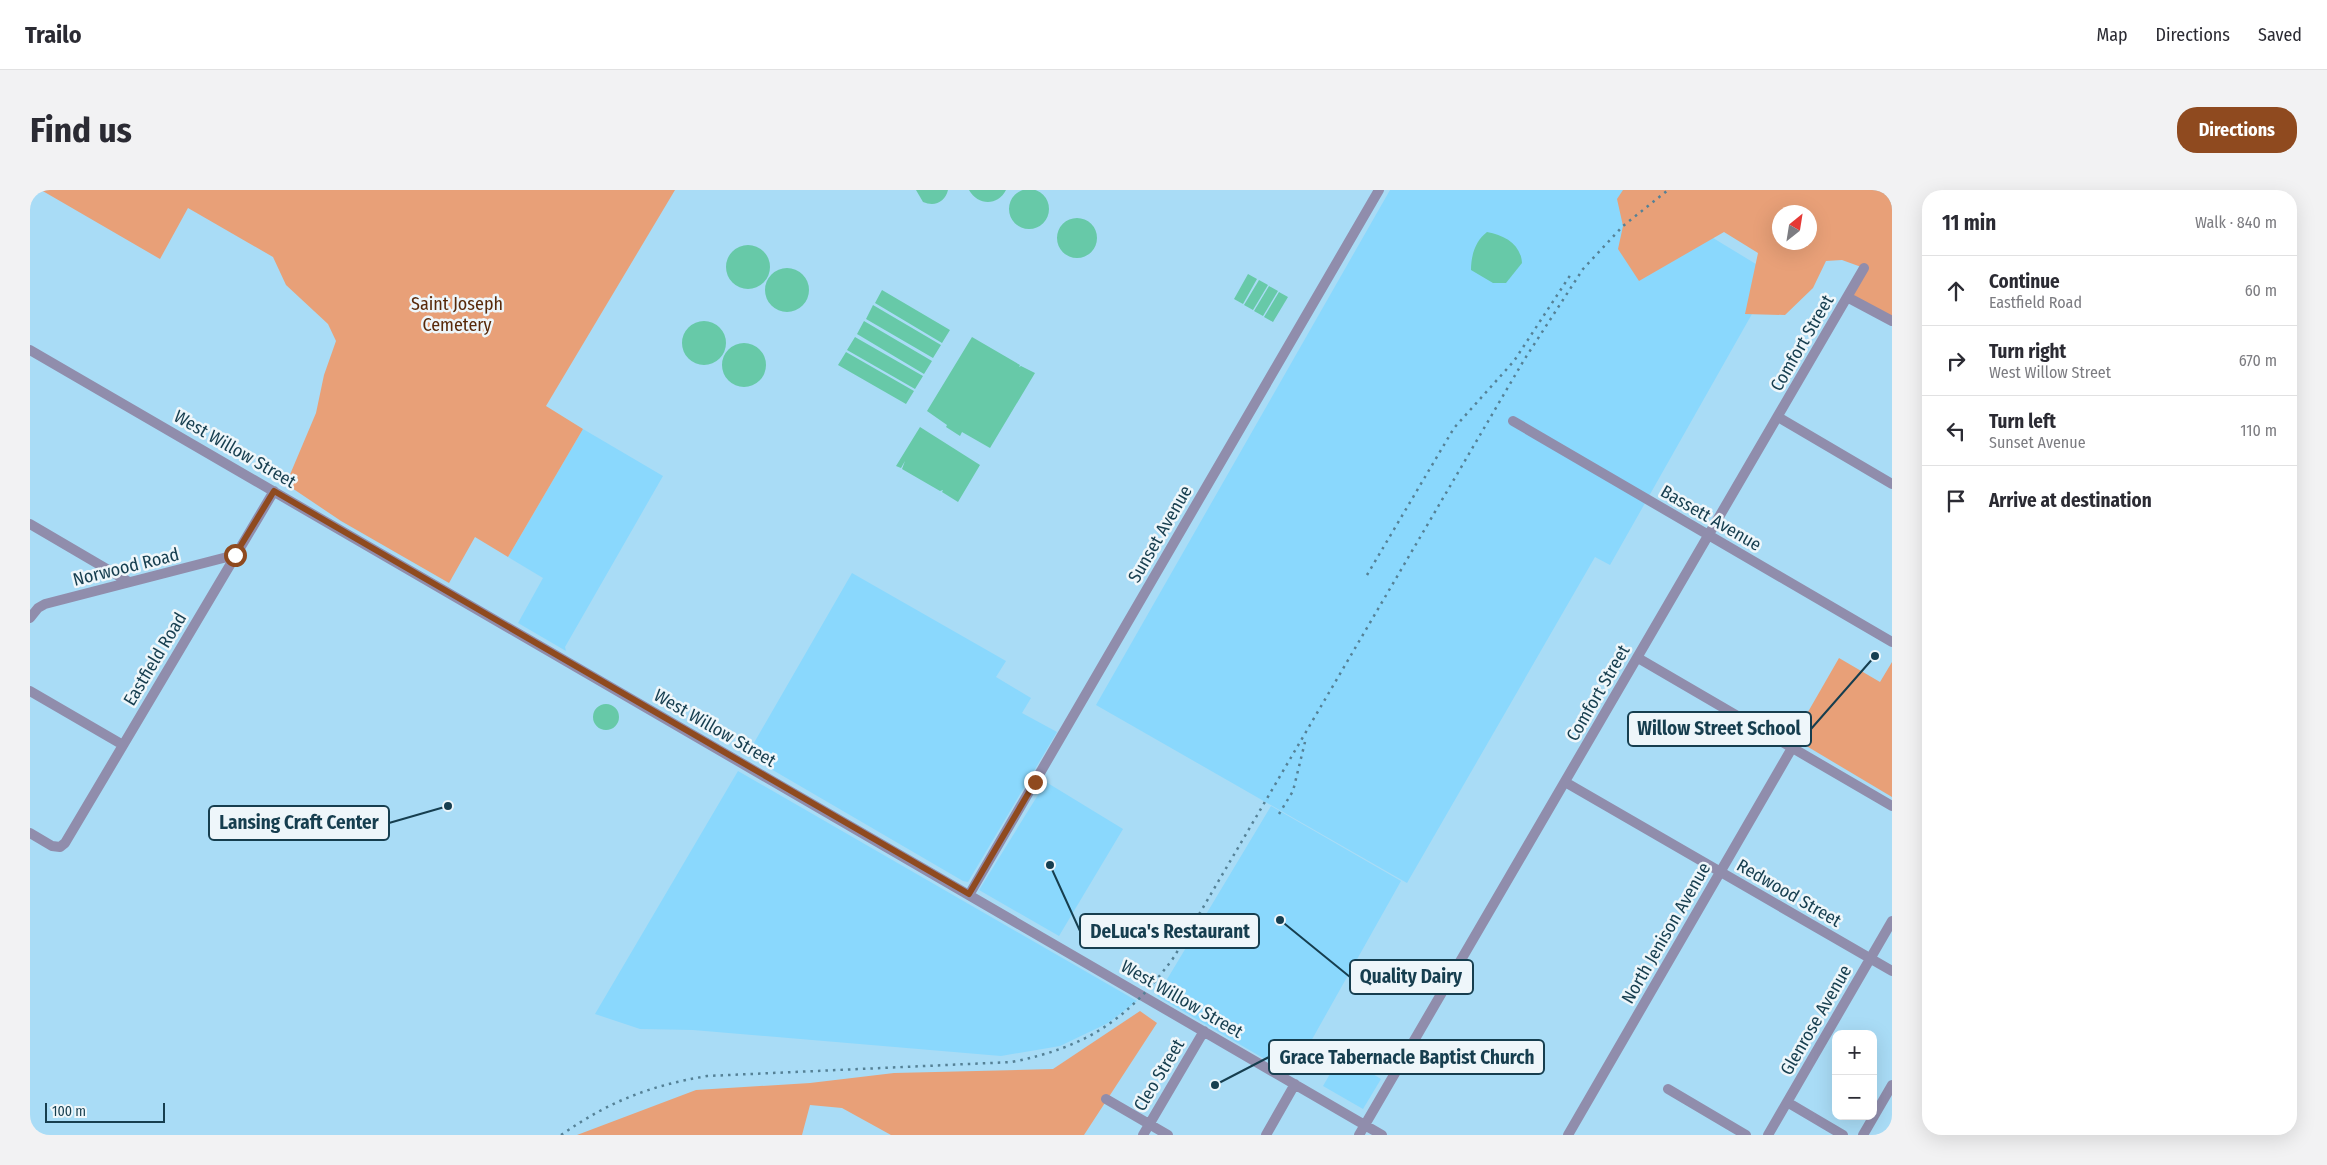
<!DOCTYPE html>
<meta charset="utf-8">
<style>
:root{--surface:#fff;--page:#f2f2f3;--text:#2b2b33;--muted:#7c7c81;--line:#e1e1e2;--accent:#8f4a1f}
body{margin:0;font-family:"Fira Sans Condensed",sans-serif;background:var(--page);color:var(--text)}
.controls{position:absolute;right:15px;bottom:15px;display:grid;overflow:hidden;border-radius:10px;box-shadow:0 5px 20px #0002}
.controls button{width:45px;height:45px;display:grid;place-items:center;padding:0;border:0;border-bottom:1px solid var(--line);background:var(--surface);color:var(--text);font:25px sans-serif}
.compass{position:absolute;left:1742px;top:15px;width:45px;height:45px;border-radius:50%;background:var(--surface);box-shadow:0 5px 20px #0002;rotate:30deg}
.scale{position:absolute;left:15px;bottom:12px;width:120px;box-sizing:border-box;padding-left:5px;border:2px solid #163e4f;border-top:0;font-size:14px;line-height:18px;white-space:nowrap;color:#163e4f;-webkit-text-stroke:4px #eef6fa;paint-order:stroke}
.stop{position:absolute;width:15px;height:15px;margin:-11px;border:4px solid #8f4a1f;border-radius:50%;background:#fff}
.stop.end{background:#8f4a1f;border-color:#fff;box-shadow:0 1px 5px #0008}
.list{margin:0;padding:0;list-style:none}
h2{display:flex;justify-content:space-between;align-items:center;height:65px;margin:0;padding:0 20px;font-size:21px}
h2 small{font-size:16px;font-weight:400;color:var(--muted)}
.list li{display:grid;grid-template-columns:32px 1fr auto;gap:15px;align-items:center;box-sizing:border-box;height:70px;padding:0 20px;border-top:1px solid var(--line)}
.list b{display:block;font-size:19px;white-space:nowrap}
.list p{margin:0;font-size:16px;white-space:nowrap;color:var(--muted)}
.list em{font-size:16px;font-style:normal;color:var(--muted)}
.icon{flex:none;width:28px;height:28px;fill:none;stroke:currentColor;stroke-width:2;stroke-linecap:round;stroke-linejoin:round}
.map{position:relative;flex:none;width:1862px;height:945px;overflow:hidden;border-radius:20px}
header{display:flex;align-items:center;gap:30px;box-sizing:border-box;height:70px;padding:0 25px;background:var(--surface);border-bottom:1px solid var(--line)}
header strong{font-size:24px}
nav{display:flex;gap:28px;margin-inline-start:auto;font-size:18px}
.intro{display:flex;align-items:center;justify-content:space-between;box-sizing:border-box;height:120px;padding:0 30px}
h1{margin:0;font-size:35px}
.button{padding:12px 22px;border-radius:20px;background:var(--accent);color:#fff;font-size:18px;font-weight:700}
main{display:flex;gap:30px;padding:0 30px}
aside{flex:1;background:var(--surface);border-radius:20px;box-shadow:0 5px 20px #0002}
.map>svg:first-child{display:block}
.built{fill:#8ad8fd}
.green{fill:#e8a078;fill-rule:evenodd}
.water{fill:#67c9a8}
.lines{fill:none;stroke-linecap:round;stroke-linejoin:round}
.minor{stroke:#908dac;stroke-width:10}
.rail{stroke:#558196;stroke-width:2.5;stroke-dasharray:2.5 5;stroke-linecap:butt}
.route{stroke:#8f4a1f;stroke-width:6}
.labels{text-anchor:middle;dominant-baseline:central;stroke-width:5;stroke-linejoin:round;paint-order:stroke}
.park-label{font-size:18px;fill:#582909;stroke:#eef6fa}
.street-label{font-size:18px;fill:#163e4f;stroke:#eef6fa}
.leader{fill:none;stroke:#163e4f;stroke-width:2}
.callout-dot{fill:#163e4f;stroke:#eef6fa;stroke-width:2}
.callout{fill:#eef6fa;stroke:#163e4f;stroke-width:2}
.callout-label{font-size:19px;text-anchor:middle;font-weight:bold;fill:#163e4f}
</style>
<header>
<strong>Trailo</strong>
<nav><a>Map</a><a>Directions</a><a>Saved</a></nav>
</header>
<div class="intro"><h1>Find us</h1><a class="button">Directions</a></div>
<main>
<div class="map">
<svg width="1862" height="945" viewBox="0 0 1862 945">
<rect width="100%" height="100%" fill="#a9dcf6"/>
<path class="built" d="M1360,0H1604L1744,85L1580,375L1565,367L1377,693L1066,515Z
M553,239L633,286L535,457L536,461L488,433L513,388L478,367Z
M822,383L976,471L966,487L1001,508L992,523L1027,542L938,692L933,691L717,565Z
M708,581L1107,811L1078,833L1030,856L971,866L663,840L610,839L565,824Z
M1016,592L1093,639L1029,746L949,700Z
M1241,616L1371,691L1262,885L1127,806Z
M1311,865L1351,889L1333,919L1293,896Z"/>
<path class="green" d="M11,0H645L516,216L553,239L478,367L445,347L419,393L311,331L256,294L286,223L294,185L306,151L298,134L256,95L243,67L158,18L130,69Z
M1593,0H1862V131L1817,107L1834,78L1812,70L1796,71L1783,98L1755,125L1715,124L1728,63L1694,42L1609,91L1588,59L1593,36L1587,9ZM1750,22H1780V52H1750Z
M1809,468L1850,492L1862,472V607L1763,548Z
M1110,821L1127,833L1054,945H861L812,918L780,915L772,945H547L666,900L780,893L864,883L1023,879Z"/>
<path class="water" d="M979 19a20 20 0 1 1 40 0a20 20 0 1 1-40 0Z
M886,0H918C915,12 905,17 893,12Z
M939,0H976C968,16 948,16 939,0Z
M1027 48a20 20 0 1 1 40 0a20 20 0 1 1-40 0Z
M1457,42C1475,45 1491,55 1492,73L1476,93H1463L1441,80C1441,66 1445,51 1457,42Z
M696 77a22 22 0 1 1 44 0a22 22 0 1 1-44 0Z
M735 100a22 22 0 1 1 44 0a22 22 0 1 1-44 0Z
M1218,84L1227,89L1213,114L1204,109Z
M1229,90L1238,95L1223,120L1214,115Z
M1239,96L1248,101L1233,126L1224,121Z
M852,100L920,140L912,153L845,113Z
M1249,102L1258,107L1243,132L1234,127Z
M843,115L911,155L903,168L836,129Z
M834,131L902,171L894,184L827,144Z
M652 153a22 22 0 1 1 44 0a22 22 0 1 1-44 0Z
M825,147L893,186L885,199L817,160Z
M942,147L990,175L989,177L991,176L1005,183L960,258L932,242L930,246L916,237L917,235L897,221Z
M692 175a22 22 0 1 1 44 0a22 22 0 1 1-44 0Z
M816,162L884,201L876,214L808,175Z
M890,237L950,275L928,312L912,302L913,300L910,301L872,279L875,271L871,278L866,276Z
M563 527a13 13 0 1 1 26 0a13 13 0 1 1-26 0Z"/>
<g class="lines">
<path class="minor" d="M1817,107L1862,131
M0,160L1352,945
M1748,227L1862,294
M1483,231L1862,452
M0,334L99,392
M0,428L8,418L15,414L205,365
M1608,468L1862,616
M0,501L93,555
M1535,592L1862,781
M0,643L22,656L30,657L35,653L244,301
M939,705L1349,0
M1638,899L1716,945
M1076,909L1138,945
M1757,912L1813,945
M1113,945L1174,841
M1236,945L1265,894
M1329,945L1834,78
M1538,945L1762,558
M1738,945L1862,731
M1833,945L1862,895"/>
<path class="rail" d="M1337,385L1424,238L1484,171L1541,84
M1249,624L1263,601L1275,552
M531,945C580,911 619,896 677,886L982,872C1057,857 1099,829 1144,767L1494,170L1553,79L1593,36L1638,0"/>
</g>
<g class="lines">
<path class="route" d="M205,365L244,301L939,704L1005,592"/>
</g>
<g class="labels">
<g class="park-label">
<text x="427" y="114">Saint Joseph<tspan x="427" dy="21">Cemetery</tspan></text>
</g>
<g class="street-label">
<text transform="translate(1772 153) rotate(-60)">Comfort Street</text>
<text transform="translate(205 259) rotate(30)">West Willow Street</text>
<text transform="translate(1681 328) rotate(30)">Bassett Avenue</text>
<text transform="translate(1130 344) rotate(-60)">Sunset Avenue</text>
<text transform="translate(96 377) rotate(-14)">Norwood Road</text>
<text transform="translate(125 469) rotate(-59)">Eastfield Road</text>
<text transform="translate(1568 503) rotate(-60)">Comfort Street</text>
<text transform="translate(685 538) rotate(30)">West Willow Street</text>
<text transform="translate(1759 703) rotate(30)">Redwood Street</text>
<text transform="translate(1636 743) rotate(-60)">North Jenison Avenue</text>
<text transform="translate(1152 809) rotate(30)">West Willow Street</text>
<text transform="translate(1786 830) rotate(-60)">Glenrose Avenue</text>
<text transform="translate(1129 885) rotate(-59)">Cleo Street</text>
</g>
</g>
<path class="leader" d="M1845 466L1781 539M418 616L359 633M1020 675L1050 741M1250 730L1320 787M1185 895L1239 867"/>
<g class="callout-dot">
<circle cx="1845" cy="466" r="5"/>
<circle cx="418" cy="616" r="5"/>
<circle cx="1020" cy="675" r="5"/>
<circle cx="1250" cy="730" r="5"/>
<circle cx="1185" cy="895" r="5"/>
</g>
<g class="callout">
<rect x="1598" y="522" width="183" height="34" rx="5"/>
<rect x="179" y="616" width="180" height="34" rx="5"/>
<rect x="1050" y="724" width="179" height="34" rx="5"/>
<rect x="1320" y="770" width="123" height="34" rx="5"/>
<rect x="1239" y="850" width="275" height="34" rx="5"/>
</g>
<g class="callout-label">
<text x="1689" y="545">Willow Street School</text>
<text x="269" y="639">Lansing Craft Center</text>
<text x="1140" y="748">DeLuca's Restaurant</text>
<text x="1381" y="793">Quality Dairy</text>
<text x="1377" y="874">Grace Tabernacle Baptist Church</text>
</g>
</svg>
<div class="controls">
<button>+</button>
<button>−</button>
</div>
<svg class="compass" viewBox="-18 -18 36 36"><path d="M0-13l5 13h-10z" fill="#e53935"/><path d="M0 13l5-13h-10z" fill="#7c7c81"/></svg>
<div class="scale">100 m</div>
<div class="stop" style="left:205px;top:365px"></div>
<div class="stop end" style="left:1005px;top:592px"></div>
</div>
<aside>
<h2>11 min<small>Walk · 840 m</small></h2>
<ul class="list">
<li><svg class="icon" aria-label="ahead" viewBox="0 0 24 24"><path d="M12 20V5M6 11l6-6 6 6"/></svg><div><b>Continue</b><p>Eastfield Road</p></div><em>60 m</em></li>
<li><svg class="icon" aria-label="right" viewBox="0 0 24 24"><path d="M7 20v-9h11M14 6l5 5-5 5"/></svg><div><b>Turn right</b><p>West Willow Street</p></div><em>670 m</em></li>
<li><svg class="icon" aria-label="left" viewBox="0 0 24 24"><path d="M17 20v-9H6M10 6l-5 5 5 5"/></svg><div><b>Turn left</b><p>Sunset Avenue</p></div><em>110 m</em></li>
<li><svg class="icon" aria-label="arrive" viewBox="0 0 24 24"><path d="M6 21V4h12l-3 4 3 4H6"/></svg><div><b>Arrive at destination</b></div></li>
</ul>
</aside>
</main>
